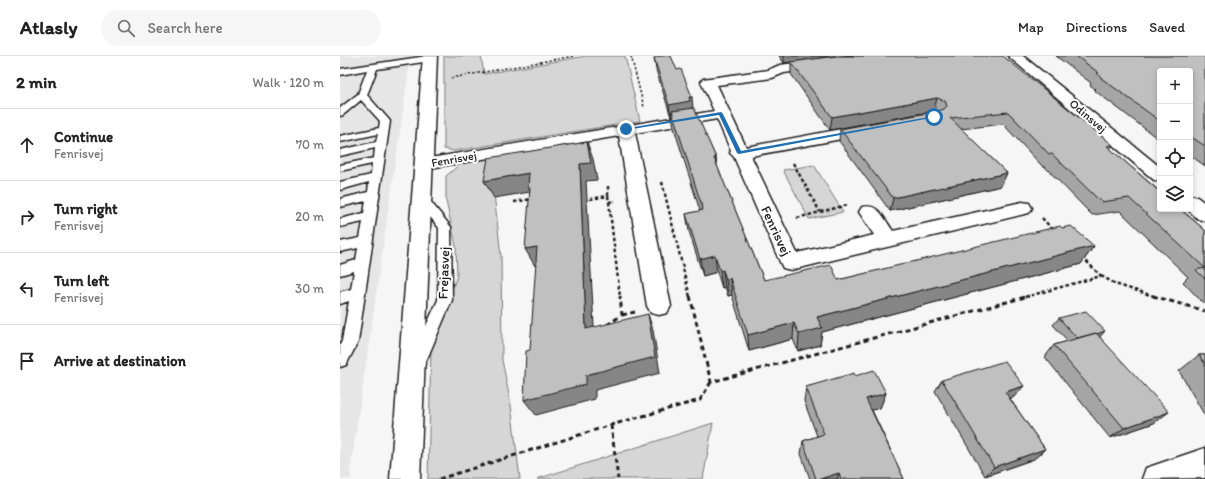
<!DOCTYPE html>
<meta charset="utf-8">
<style>
:root{--surface:#fff;--page:#f6f6f6;--text:#222;--muted:#767676;--line:#e0e0e0}
body{margin:0;font-family:Itim,sans-serif;background:var(--page);color:var(--text)}
.controls{position:absolute;right:12px;top:12px;display:grid;overflow:hidden;border-radius:4px;box-shadow:0 2px 6px #0003}
.controls button{width:36px;height:36px;display:grid;place-items:center;padding:0;border:0;border-bottom:1px solid var(--line);background:var(--surface);color:var(--text);font:20px sans-serif}
.stop{position:absolute;width:12px;height:12px;margin:-9px;border:3px solid #1f6fb2;border-radius:50%;background:#fff}
.stop.end{background:#1f6fb2;border-color:#fff;box-shadow:0 1px 4px #0008}
.list{margin:0;padding:0;list-style:none}
h2{display:flex;justify-content:space-between;align-items:center;height:52px;margin:0;padding:0 16px;font-size:17px}
h2 small{font-size:13px;font-weight:400;color:var(--muted)}
.list li{display:grid;grid-template-columns:26px 1fr auto;gap:12px;align-items:center;box-sizing:border-box;height:72px;padding:0 16px;border-top:1px solid var(--line)}
.list b{display:block;font-size:15px;white-space:nowrap}
.list p{margin:0;font-size:13px;white-space:nowrap;color:var(--muted)}
.list em{font-size:13px;font-style:normal;color:var(--muted)}
.icon{flex:none;width:22px;height:22px;fill:none;stroke:currentColor;stroke-width:2;stroke-linecap:round;stroke-linejoin:round}
.map{position:relative;flex:none;width:865px;height:423px;overflow:hidden}
header{display:flex;align-items:center;gap:24px;box-sizing:border-box;height:56px;padding:0 20px;background:var(--surface);border-bottom:1px solid var(--line)}
header strong{font-size:19px}
nav{display:flex;gap:22px;margin-inline-start:auto;font-size:14px}
.search{width:280px;height:36px;background:var(--page);display:flex;align-items:center;gap:10px;box-sizing:border-box;padding:0 14px;border-radius:22px;color:var(--muted);font-size:15px}
main{display:flex}
aside{flex:1;background:var(--surface)}
.map>svg:first-child{display:block}
.built{fill:#e6e6e6}
.green{fill:#d6d6d6;stroke:#797979}
.lines{fill:none;stroke-linecap:round;stroke-linejoin:round}
.service-casing{stroke:#1c1c1c;stroke-width:3}
.minor-casing{stroke:#1c1c1c;stroke-width:3}
.tertiary-casing{stroke:#1c1c1c;stroke-width:3}
.path-far2{stroke:#1c1c1c;stroke-width:1.5;stroke-dasharray:2.5 2;stroke-linecap:butt}
.path-far1{stroke:#1c1c1c;stroke-width:2.5;stroke-dasharray:3.5 2.5;stroke-linecap:butt}
.path{stroke:#1c1c1c;stroke-width:3;stroke-dasharray:5 3.5;stroke-linecap:butt}
.service{fill:#fff;fill-rule:evenodd}
.minor{fill:#fff;fill-rule:evenodd}
.tertiary{fill:#fff;fill-rule:evenodd}
.wall{fill:#a5a5a5;stroke:#1c1c1c}
.shaded-wall{fill:#868686;stroke:#1c1c1c}
.building{fill:#c0c0c0;stroke:#1c1c1c}
.route{fill:#1f6fb2}
.labels{text-anchor:middle;dominant-baseline:central;stroke-width:4;stroke-linejoin:round;paint-order:stroke}
.far-street-label{font-size:12px;fill:#1c1c1c;stroke:#fff}
.street-label{font-size:14px;fill:#1c1c1c;stroke:#fff}
</style>
<header>
<strong>Atlasly</strong>
<div class="search"><svg class="icon" aria-label="search" viewBox="0 0 24 24"><circle cx="10" cy="10" r="6"/><path d="M15 15l6 6"/></svg>Search here</div>
<nav><a>Map</a><a>Directions</a><a>Saved</a></nav>
</header>
<main>
<aside>
<h2>2 min<small>Walk · 120 m</small></h2>
<ul class="list">
<li><svg class="icon" aria-label="ahead" viewBox="0 0 24 24"><path d="M12 20V5M6 11l6-6 6 6"/></svg><div><b>Continue</b><p>Fenrisvej</p></div><em>70 m</em></li>
<li><svg class="icon" aria-label="right" viewBox="0 0 24 24"><path d="M7 20v-9h11M14 6l5 5-5 5"/></svg><div><b>Turn right</b><p>Fenrisvej</p></div><em>20 m</em></li>
<li><svg class="icon" aria-label="left" viewBox="0 0 24 24"><path d="M17 20v-9H6M10 6l-5 5 5 5"/></svg><div><b>Turn left</b><p>Fenrisvej</p></div><em>30 m</em></li>
<li><svg class="icon" aria-label="arrive" viewBox="0 0 24 24"><path d="M6 21V4h12l-3 4 3 4H6"/></svg><div><b>Arrive at destination</b></div></li>
</ul>
</aside>
<div class="map">
<svg width="865" height="423" viewBox="0 0 865 423">
<rect width="100%" height="100%" fill="#f6f6f6"/>
<filter id="ink" filterUnits="userSpaceOnUse"><feTurbulence type="fractalNoise" baseFrequency=".025" numOctaves="2"/><feDisplacementMap in="SourceGraphic" scale="8" xChannelSelector="R" yChannelSelector="G"/><feConvolveMatrix kernelMatrix="1 2 1 2 8 2 1 2 1" color-interpolation-filters="sRGB"/></filter>
<g filter="url(#ink)">
<path class="built" d="M0,0H71L10,416L11,423H0Z"/>
<path class="green" d="M104,0H141L144,18L246,0H285L300,65L114,95L104,93Z
M150,102L161,200L162,304L171,349L180,423H88L91,294L117,220L116,190L106,145V120L120,108Z
M474,109L503,156L469,163L443,114Z
M373,367L363,423H197Z"/>
<g class="lines">
<defs>
<path id="service" d="M87,0H93L94,2L90,5L37,13L27,39L50,65L18,286L6,309L0,311V289L2,285L9,245L0,248V236L11,233L14,215L0,219V209L16,204L18,192L0,196V186L20,182L23,166L0,171V163L24,157L26,145L0,151V143L28,136L29,126L0,134V126L31,119L32,108L0,115V109L34,102L35,92L0,100V94L36,86L38,78L0,86V80L39,72L40,65L21,44L3,59L0,60V52L18,38L27,14L0,19V13Z
M82,139L86,140L111,171L112,244L84,310L78,312L72,310L70,305L98,244L99,172L76,143L78,140Z"/>
<path id="minor" d="M507,0H544L542,3L537,4L444,17L432,22L377,29L406,91L528,68L534,70L536,73L534,76L528,78L411,100L457,197L534,179L519,156L522,151C539,147 544,163 553,175L682,146L689,147L692,152L689,157L451,214L443,212L440,206L394,101L390,97L391,95L377,63L295,77L331,250L327,257L319,259L311,257L307,250L279,80L84,113L78,112L75,108L78,104L84,103L374,55L361,26L363,23L428,14L440,9Z
M668,0H683L820,111V126L814,124Z
M850,139L857,141L865,147V165L858,163L847,153H850Z
M865,392V422L802,423L806,412Z"/>
<path id="tertiary" d="M83,0H97L80,423H50Z"/>
</defs>
<use href="#service" class="service-casing"/>
<use href="#minor" class="minor-casing"/>
<use href="#tertiary" class="tertiary-casing"/>
<path class="path-far2" d="M291,0L304,51
M111,22L234,0"/>
<path class="path-far1" d="M453,107L480,156
M322,126L350,241
M268,130V140
M244,144L268,140L269,146L275,145
M174,146L192,143
M269,146L280,241
M457,162L507,149
M702,162L712,173
M761,220L778,229L817,241
M685,241L761,220L742,201"/>
<path class="path" d="M350,240L371,326L689,240
M813,240L865,255
M282,259L295,256
M267,269L282,259L280,240
M271,369L278,423
M99,423L271,369L360,344L371,326"/>
<use href="#service" class="service"/>
<use href="#minor" class="minor"/>
<use href="#tertiary" class="tertiary"/>
</g>
<path class="wall" d="M439,0H496L444,7Z
M496,0L773,89L770,93L865,174V247H863L843,226L848,221L780,155L752,159L705,111H703L663,68L621,73L667,117L661,130L550,155L499,85L500,73L596,55H594L490,74L451,18V6Z
M716,0H865V110L850,99V15H820V82H817L754,34L755,33L750,29L751,27Z
M314,2L353,52L376,102L377,110L424,224H498L722,172L754,190L741,208L482,276L480,289L458,295L453,283L409,295L392,239L388,240L385,231L382,232L377,216L363,220L349,175L346,158L360,155L334,72L332,60L331,61L316,14Z
M719,262L760,281L814,367L770,382L705,301L714,289L728,285L713,269Z
M859,299H865V360L839,315Z
M515,320L546,337L540,352L532,354L564,423H470L461,398L463,385L477,380L464,345L466,331Z
M602,324L674,341L670,343L705,393L694,403L645,420L595,335Z"/>
<path class="shaded-wall" d="M444,0H496L444,7Z
M349,41H352L353,53L332,55V60L331,61L329,49Z
M597,42L594,55L490,74L492,61Z
M247,86L253,103L257,124L246,125L255,289L246,273L240,108Z
M374,102H376L378,119Z
M189,117L196,150L190,136L154,142L144,125Z
M667,117L661,130L550,155L553,142Z
M754,190L741,208L482,276L480,289L458,295L459,278L477,261Z
M197,191L206,208L195,210L185,193Z
M375,199L377,216L363,220L360,203Z
M383,214L385,231L382,232L380,215Z
M390,222L392,239L388,240L386,223Z
M308,258L313,274L320,317L255,334V343L196,359L184,344Z
M454,267L453,283L409,295L408,279Z
M765,275L759,282L737,283Z
M684,330L674,341L656,347L665,336Z
M546,337L540,352L522,357L526,343Z
M829,356L814,367L770,382L784,372Z
M705,393L694,403L645,420L654,411Z
M499,417L497,423H480Z"/>
<path class="building" d="M320,0H331L337,14L341,13L352,41H349L350,45L329,49L314,2Z
M496,0H663L773,89L767,90L820,136V153H840L865,174V212L789,142L761,146L712,98H709L668,56L610,62L667,117L553,142L500,73L598,55L604,53L607,50L605,45L597,42L492,61L451,6Z
M736,0H865V90L850,80V15H820V65L761,22H762L756,17H759Z
M354,52L376,102H374L424,224L491,209L498,224L720,170L722,172L731,170L754,190L477,261L482,272L459,278L454,267L408,279L390,222L386,223L383,214L380,215L375,199L360,203L346,158L363,154L332,55Z
M247,86L251,107L240,108L246,273L308,258L315,301L246,319V328L184,344L186,295L190,294L197,191L185,193L190,132H188L189,117L144,125L148,102Z
M865,212V223L856,214Z
M746,255L765,275L757,278L756,277L737,282L719,262Z
M756,277L829,356L784,372L714,289Z
M859,299H865V308Z
M665,305L684,330L665,336L705,393L654,411L602,324Z
M534,314L546,337L526,343L564,423H501L499,417L480,423H476L463,385L484,378L466,331L514,317L515,320Z"/>
</g>
<path class="route" d="M381,56L383,58L401,95L594,60L596,61L399,98L397,97L379,59L286,74L283,73Z"/>
<g class="labels">
<g class="far-street-label">
<text transform="translate(748 60) rotate(40)">Odinsvej</text>
<text transform="translate(114 103) rotate(-10)">Fenrisvej</text>
</g>
<g class="street-label">
<text transform="translate(436 175) rotate(65)">Fenrisvej</text>
<text transform="translate(104 217) rotate(-88)">Frejasvej</text>
</g>
</g>
</svg>
<div class="controls">
<button>+</button>
<button>−</button>
<button><svg class="icon" aria-label="locate" viewBox="0 0 24 24"><circle cx="12" cy="12" r="6"/><path d="M12 2v4M12 18v4M2 12h4M18 12h4"/></svg></button>
<button><svg class="icon" aria-label="layers" viewBox="0 0 24 24"><path d="M12 4l9 5-9 5-9-5zM3 14l9 5 9-5"/></svg></button>
</div>
<div class="stop" style="left:594px;top:61px"></div>
<div class="stop end" style="left:286px;top:73px"></div>
</div>
</main>
